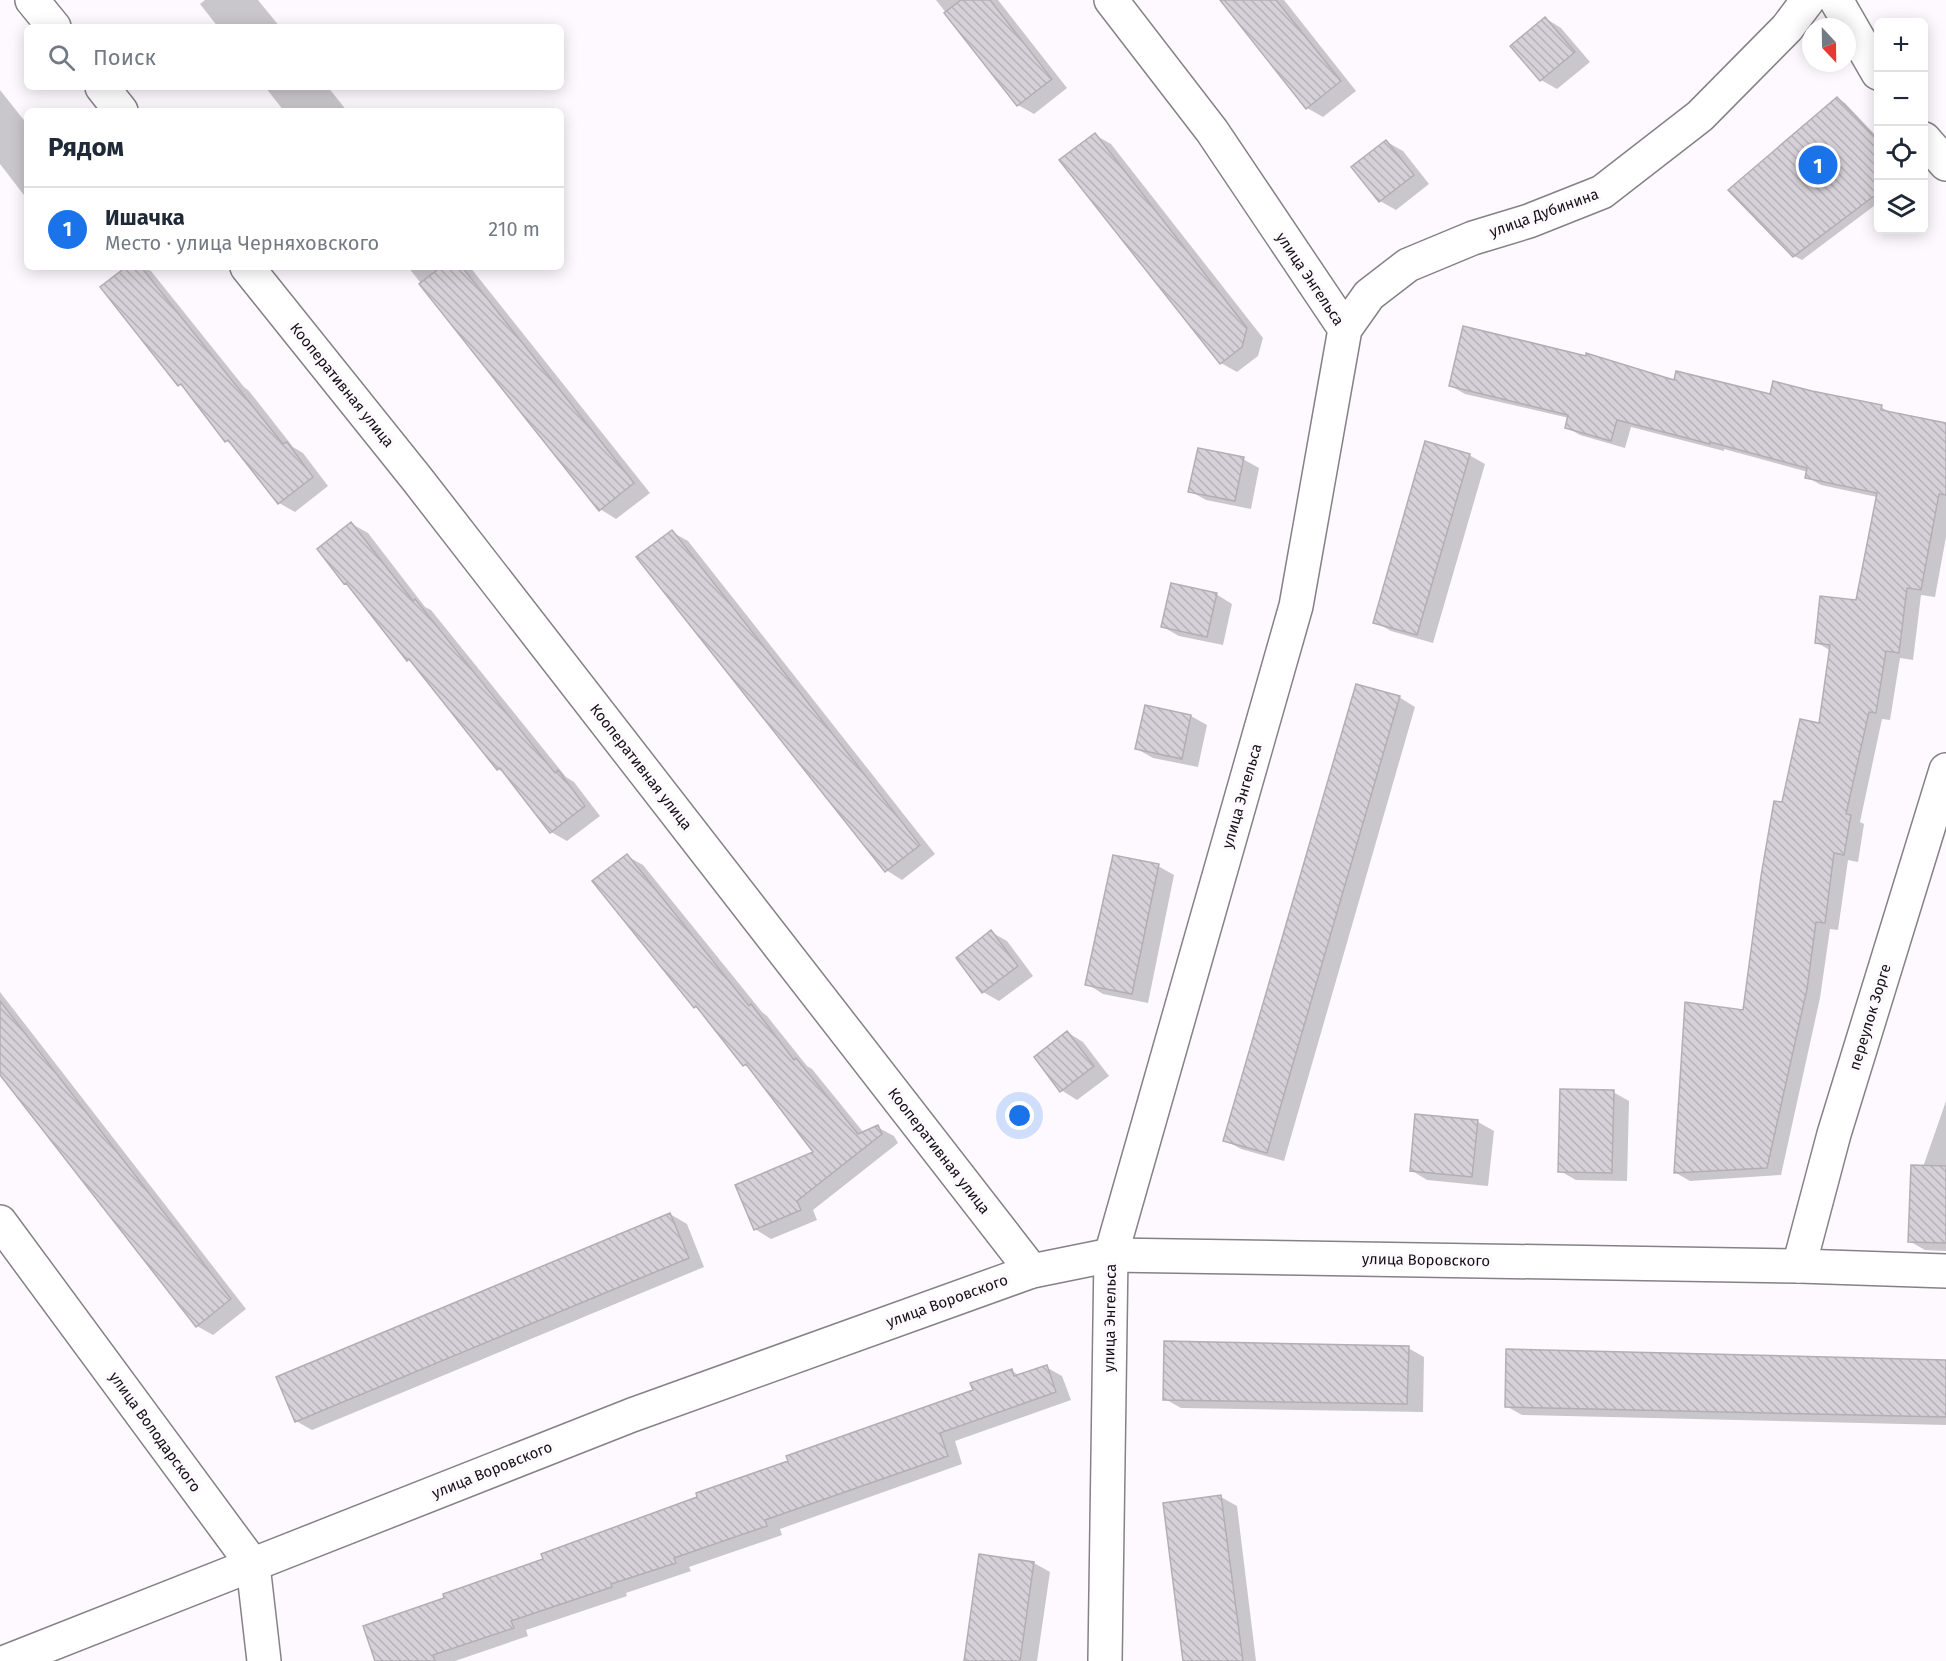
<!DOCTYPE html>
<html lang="ru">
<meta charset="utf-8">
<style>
:root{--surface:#fff;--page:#f2f2f3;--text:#1f2937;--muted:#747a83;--line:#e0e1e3;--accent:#1a73e8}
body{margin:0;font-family:"Fira Sans",sans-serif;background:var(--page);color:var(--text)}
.controls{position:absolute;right:18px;top:18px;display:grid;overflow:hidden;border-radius:9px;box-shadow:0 3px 15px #0003}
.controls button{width:54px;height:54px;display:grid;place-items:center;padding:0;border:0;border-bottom:2px solid var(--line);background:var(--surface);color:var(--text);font:30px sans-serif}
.compass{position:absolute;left:1802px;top:18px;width:54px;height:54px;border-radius:50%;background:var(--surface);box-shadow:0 3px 15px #0003;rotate:158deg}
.you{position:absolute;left:1020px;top:1116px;width:21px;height:21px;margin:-15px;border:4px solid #fff;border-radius:50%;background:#1a73e8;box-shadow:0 0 0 9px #1a73e833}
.badge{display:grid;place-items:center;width:39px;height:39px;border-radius:50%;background:var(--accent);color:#fff;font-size:20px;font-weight:700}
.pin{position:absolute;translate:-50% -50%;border:3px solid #fff;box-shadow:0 2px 6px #0006}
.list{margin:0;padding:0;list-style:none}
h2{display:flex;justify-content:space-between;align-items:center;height:78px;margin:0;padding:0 24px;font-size:26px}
h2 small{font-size:20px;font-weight:400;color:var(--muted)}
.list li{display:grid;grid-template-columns:39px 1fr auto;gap:18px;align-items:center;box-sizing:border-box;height:84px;padding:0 24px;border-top:2px solid var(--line)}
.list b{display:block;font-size:22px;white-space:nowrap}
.list p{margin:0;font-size:20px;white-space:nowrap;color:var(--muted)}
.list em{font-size:20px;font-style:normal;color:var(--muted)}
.icon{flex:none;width:33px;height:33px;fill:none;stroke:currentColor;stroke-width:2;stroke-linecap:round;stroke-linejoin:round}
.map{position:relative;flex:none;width:1946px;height:1661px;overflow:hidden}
.search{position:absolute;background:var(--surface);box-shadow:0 3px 15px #0003;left:24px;top:24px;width:540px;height:66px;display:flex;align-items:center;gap:15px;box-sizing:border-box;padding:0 21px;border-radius:9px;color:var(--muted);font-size:22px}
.panel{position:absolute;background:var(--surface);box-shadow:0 3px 15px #0003;left:24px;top:108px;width:540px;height:162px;border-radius:9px}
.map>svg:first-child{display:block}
.shadow{fill:#0003}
.building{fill:url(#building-back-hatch);stroke:#b3aeb5;stroke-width:1.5}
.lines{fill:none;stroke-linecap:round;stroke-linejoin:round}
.minor-casing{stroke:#868187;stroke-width:36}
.tertiary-casing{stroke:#868187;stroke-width:36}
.minor{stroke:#fff;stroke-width:33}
.tertiary{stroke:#fff;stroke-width:33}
.labels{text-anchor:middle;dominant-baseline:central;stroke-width:6;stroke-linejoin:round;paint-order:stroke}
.street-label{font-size:15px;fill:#131113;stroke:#fdf9ff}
</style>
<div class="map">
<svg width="1946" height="1661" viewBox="0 0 1946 1661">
<defs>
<pattern id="building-back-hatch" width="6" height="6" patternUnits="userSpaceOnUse" patternTransform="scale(1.5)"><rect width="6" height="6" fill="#d6d1d8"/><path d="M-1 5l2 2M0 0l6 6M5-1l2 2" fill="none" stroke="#b7b2b8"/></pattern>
</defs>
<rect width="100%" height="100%" fill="#fdf9ff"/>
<path class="shadow" d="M205,0H258L280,27H218L200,4Z
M936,0H998L1067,88L1034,114L1018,105Z
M1222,0H1284L1356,91L1323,117L1307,108Z
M1545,18L1561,28L1590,62L1557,89L1541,80Z
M265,87H328L347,111H284Z
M0,90L27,124V199L0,164Z
M1838,99L1845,103L1878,138V203L1802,260L1794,256Z
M1095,135L1111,144L1263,338L1258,356L1237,372L1221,363Z
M1387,142L1403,151L1429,184L1396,210L1380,201Z
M128,267H144L151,271L244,387L249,391L293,447L303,453L328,486L295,512L279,503L235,446L226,441L186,389L179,384Z
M408,267H470L650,493L616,519L600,509Z
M1675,382L1771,396L1881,407L1895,415L1946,424V537L1935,597L1921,595L1913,660L1900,658L1890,720L1882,719L1860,822L1864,824L1858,862L1848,860L1838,930L1830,929L1820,998L1781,1175L1690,1181L1676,1173L1744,1012L1783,804L1820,725L1831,651L1816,642L1857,602L1877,497L1821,485L1807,477L1808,472L1724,449V451L1631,427L1625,448L1580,435L1566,427L1569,418L1465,394L1451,386Z
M1469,455L1485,464L1433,643L1391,631L1375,622Z
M1243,459L1259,468L1251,509L1206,500L1190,491Z
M352,524L368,533L425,607L431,610L566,777L574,782L600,816L567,841L551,832L506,774L498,769L415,664L408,660L351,587L345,583Z
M672,532L688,541L935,854L902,880L886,870Z
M1216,594L1232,604L1223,645L1179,636L1163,627Z
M1399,697L1415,707L1284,1161L1241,1149L1225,1140Z
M1191,716L1207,725L1198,767L1153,758L1137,749Z
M627,856L643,865L762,1012L767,1016L807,1066L812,1069L864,1133L877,1127L894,1136L898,1143L813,1210L817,1220L771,1239L755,1229L815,1153L751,1069L744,1065L701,1010L695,1007Z
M1158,866L1174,875L1148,1003L1103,994L1087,984Z
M991,932L1007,941L1033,976L999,1001L983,992Z
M0,992L246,1309L213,1335L197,1326L0,1072Z
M1067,1032L1083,1042L1109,1076L1077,1100L1061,1090Z
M1613,1092L1629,1101L1627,1181L1576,1180L1560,1171Z
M1946,1101V1251L1925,1250L1909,1241L1923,1167Z
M1478,1122L1494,1131L1488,1186L1427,1180L1411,1170Z
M670,1214L687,1224L704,1267L312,1430L296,1421Z
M1408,1348L1424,1357L1423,1412L1181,1408L1165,1399Z
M1946,1361V1425L1522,1415L1506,1406Z
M1046,1367L1062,1376L1071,1400L955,1441L962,1464L780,1529L782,1535L689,1567L691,1571L626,1593L627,1596L526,1630L528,1636L455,1661H377L446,1599L790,1462L974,1391L1012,1371L1020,1376Z
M1221,1497L1237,1506L1256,1661H1184Z
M1034,1563L1050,1572L1037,1661H965Z"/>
<path class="building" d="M961,0H990L1052,79L1017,106L944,13Z
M1220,0H1276L1341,81L1306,109Z
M1545,17L1575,52L1540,81L1510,46Z
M1837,97L1878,140V193L1793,257L1728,190Z
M1095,133L1247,328L1242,347L1220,364L1059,160Z
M1386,140L1414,175L1379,202L1351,167Z
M126,267H141L283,444L287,442L313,477L278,504L228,440L225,442L181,384L178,386L100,287Z
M441,267H462L634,483L599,511L419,284Z
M1463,326L1586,356V353L1674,380L1676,371L1770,394L1773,381L1812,391L1882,405L1881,410L1946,423V495L1939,494L1921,590L1907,588L1899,653L1886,651L1876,713L1869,712L1846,814L1851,815L1844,855L1834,853L1825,923L1816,922L1807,989L1767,1168L1674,1173L1685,1002L1743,1010L1761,876L1774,801L1782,802L1800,719L1819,723L1830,645L1815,643L1820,596L1856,600L1877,493L1805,478L1807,468L1710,442V444L1617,420L1611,441L1565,428L1568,415L1449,386Z
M1425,441L1470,454L1417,635L1373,623Z
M1198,448L1244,457L1235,501L1188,492Z
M351,522L413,601L415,599L555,773L558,770L585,806L550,833L500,768L497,770L409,659L407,661L346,583L344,584L317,549Z
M672,530L920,845L885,872L636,557Z
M1171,583L1217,593L1207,637L1161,627Z
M1356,684L1400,696L1267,1153L1223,1141Z
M1145,705L1191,715L1182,759L1135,749Z
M627,854L749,1006L751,1004L794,1060L796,1058L858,1134L878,1125L882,1134L797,1201L801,1210L754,1230L735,1185L813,1152L746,1064L743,1066L696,1006L694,1008L592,881Z
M1113,855L1159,864L1132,994L1085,985Z
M991,930L1018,966L982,993L956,958Z
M0,1001L231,1299L196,1327L0,1075Z
M1067,1031L1094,1066L1060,1092L1034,1057Z
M1560,1089L1614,1090L1612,1173L1558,1172Z
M1415,1114L1478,1120L1472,1177L1410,1171Z
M1911,1165L1946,1166V1243L1908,1242Z
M670,1213L689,1258L295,1422L276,1377Z
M1164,1341L1409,1346L1407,1404L1163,1400Z
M1506,1349L1946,1360V1417L1505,1407Z
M1047,1365L1056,1392L940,1433L948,1456L765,1520L767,1526L674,1558L676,1563L611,1584L612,1587L511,1621L514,1628L433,1655L435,1661H375L363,1626L444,1598L443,1594L543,1559L541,1554L697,1497L696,1493L788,1461L786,1456L973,1390L970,1383L1012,1369L1014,1376Z
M1221,1495L1243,1661H1183L1163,1503Z
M979,1554L1034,1562L1020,1661H964Z"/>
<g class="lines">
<defs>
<path id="minor" d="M32,0L54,27
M102,87L121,111
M247,267L417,479L1032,1271
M1345,329L1369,295L1408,265L1473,238L1529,221L1602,192L1700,116L1787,28L1808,0
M0,1222L253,1565L264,1661
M1799,1266L1834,1134L1946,770
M1105,1661L1111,1255L1296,606L1345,329L1212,131L1111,0"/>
<path id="tertiary" d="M1836,0L1878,73
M1924,139L1946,164
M8,1661L632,1415L1032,1271L1111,1255L1799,1266L1946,1271"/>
</defs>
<use href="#minor" class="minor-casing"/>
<use href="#tertiary" class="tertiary-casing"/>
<use href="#minor" class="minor"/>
<use href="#tertiary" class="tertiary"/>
</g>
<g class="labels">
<g class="street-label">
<text transform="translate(1544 213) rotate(-20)">улица Дубинина</text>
<text transform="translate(1310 279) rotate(56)">улица Энгельса</text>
<text transform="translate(342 385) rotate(51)">Кооперативная улица</text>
<text transform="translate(641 767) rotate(52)">Кооперативная улица</text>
<text transform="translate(1242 796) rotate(-74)">улица Энгельса</text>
<text transform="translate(1870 1017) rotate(-73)">переулок Зорге</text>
<text transform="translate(939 1151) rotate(52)">Кооперативная улица</text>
<text transform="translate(1426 1260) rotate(1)">улица Воровского</text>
<text transform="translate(947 1301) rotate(-20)">улица Воровского</text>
<text transform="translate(1110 1318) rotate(-89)">улица Энгельса</text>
<text transform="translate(155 1432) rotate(54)">улица Володарского</text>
<text transform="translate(492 1470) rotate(-22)">улица Воровского</text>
</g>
</g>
</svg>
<div class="controls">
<button>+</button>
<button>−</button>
<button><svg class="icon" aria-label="locate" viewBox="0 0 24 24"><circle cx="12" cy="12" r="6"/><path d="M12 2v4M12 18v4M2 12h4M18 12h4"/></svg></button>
<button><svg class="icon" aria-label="layers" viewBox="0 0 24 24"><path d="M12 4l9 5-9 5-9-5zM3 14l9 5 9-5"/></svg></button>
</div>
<svg class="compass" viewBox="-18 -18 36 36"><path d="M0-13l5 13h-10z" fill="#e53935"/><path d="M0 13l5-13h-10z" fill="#747a83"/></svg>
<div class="you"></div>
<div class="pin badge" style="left:1818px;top:165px">1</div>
<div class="search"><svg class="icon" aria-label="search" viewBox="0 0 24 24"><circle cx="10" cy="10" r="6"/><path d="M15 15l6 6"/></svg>Поиск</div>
<section class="panel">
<h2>Рядом<small></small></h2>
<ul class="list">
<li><span class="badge">1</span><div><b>Ишачка</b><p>Место · улица Черняховского</p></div><em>210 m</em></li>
</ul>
</section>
</div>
